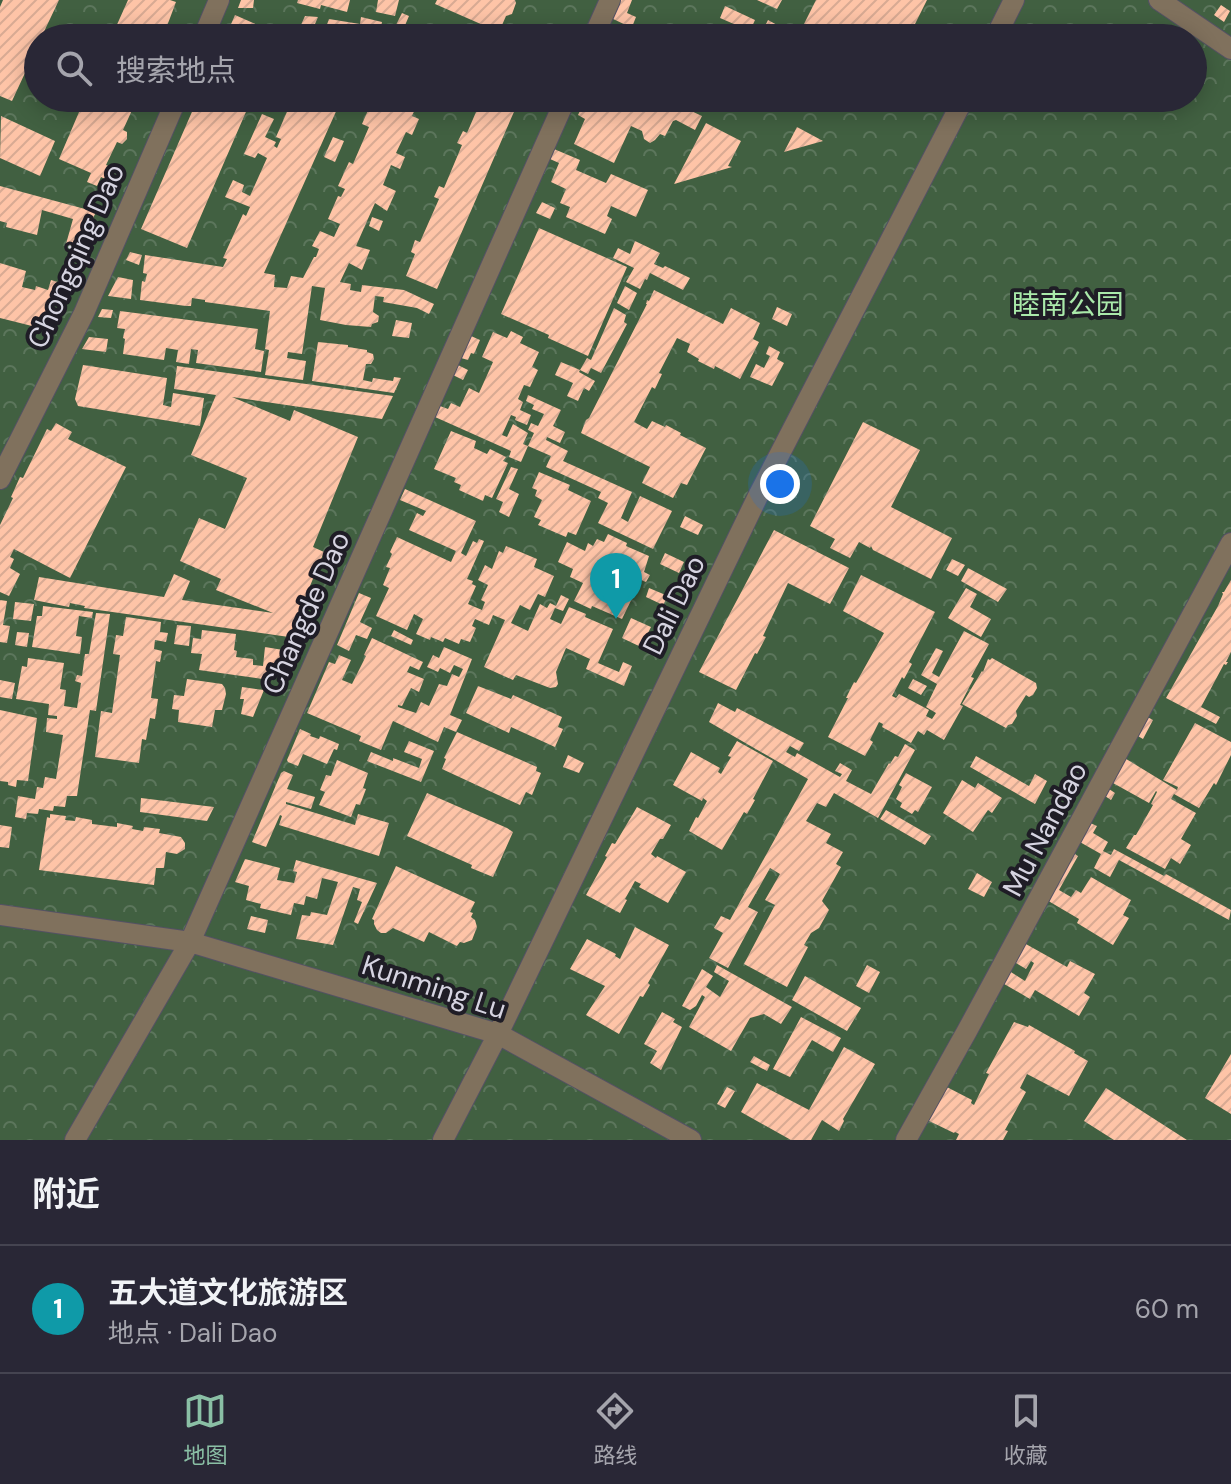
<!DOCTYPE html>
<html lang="zh">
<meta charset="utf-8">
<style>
:root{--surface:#292736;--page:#312f3e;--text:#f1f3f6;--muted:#a5a5ad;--line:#454451;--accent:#8abfa5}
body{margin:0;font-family:"DM Sans","Noto Sans SC",sans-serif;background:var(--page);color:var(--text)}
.you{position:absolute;left:780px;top:484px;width:28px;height:28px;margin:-20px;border:6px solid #fff;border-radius:50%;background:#1a73e8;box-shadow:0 0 0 12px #1a73e833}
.badge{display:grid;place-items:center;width:52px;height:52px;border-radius:50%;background:var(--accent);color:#fff;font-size:26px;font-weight:700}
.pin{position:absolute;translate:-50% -66px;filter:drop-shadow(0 2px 4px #0008)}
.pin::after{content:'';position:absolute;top:42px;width:28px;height:24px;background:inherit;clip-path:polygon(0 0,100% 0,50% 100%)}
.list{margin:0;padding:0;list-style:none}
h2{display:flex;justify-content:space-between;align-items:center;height:104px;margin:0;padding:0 32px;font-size:34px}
h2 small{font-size:26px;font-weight:400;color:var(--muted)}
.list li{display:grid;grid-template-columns:52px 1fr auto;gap:24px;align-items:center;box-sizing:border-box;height:128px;padding:0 32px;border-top:2px solid var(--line)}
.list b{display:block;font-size:30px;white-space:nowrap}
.list p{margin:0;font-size:26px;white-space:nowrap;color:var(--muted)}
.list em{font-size:26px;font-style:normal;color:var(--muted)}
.icon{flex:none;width:44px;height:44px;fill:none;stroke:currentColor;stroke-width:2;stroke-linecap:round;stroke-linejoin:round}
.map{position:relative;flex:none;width:1231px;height:1140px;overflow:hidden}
.search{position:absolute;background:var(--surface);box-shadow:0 4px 20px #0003;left:24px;right:24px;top:24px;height:88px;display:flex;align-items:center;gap:20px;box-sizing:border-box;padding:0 28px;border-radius:44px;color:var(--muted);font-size:30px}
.sheet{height:232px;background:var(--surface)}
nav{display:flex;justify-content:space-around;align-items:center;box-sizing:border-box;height:112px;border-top:2px solid var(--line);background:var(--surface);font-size:22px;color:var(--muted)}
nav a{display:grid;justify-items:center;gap:4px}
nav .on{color:var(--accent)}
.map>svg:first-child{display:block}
.park{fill:url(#park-crowns);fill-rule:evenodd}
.building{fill:url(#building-hatch)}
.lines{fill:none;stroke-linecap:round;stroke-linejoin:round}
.minor-casing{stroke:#545164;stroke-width:22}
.minor{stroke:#80715d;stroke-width:20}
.labels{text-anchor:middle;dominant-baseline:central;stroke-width:8;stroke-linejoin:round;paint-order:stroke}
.street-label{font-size:28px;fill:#d6d4e1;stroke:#1f1d26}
.park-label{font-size:28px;fill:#aaeaaa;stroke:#1f1d26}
</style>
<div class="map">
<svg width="1231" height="1140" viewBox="0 0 1231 1140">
<defs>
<pattern id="park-crowns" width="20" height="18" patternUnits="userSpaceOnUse" patternTransform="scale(2)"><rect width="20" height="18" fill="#416041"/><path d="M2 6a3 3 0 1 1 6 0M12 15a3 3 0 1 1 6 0" fill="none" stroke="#5c765c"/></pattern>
<pattern id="building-hatch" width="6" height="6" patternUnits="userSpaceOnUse" patternTransform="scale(2)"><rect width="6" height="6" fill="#fec4a7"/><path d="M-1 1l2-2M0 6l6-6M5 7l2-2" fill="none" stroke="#d8aa93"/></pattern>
</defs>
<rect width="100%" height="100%" fill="#373448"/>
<path class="park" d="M0,0H1231V1140H0ZM38,38H1193V98H38Z"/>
<path class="building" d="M3,0H59L41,38H38V45L12,101L0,96V7Z
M128,0H170L176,2L167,26L171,28L170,36L167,38H111Z
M241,0H254L253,8H238Z
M298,0H350L347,12L321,5L320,9L297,3Z
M378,0H399L395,16L376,12Z
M437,0H515L516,3L512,14L506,16L499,32L435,4Z
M619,0H632L627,13L636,17L632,27L656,38H618L625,33L628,26L611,18Z
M757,0H782L777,9Z
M816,0H927L908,38H803L807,30L802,28Z
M1221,5L1230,11L1224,22L1214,15Z
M725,6L755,20L750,31L720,18Z
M402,13L409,16L403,30L394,29Z
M235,15L280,35L279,38H225Z
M305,16L318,17L309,38H295Z
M361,17L382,22L381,27L374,25L368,38H322L329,19L360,24Z
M768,20L779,26L774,38L760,36Z
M411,31L445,36V38H408Z
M85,98H141V105L137,109L133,108L123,130L127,132V139L122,144L117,142L106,165L111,167L110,175L105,179L101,177L97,186L87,182L91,173L59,159Z
M198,98H252L187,248L141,229Z
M293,98H342L264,273L275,275L274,287L287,288L291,276L303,278L314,257H316L319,249L312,246L320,231L334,237L340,224L328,219L338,196L341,197L345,189L338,186L349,162L353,164L369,127L362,124L373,99L390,106L394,98H420L412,116L419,119L412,135L406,132L396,153L405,157L400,169L391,165L383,185L396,191L387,211L375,203L356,246L370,250L362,270L349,263L340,282L351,284L350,290L361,292L362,285L404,290L434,304L429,314L417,308L383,302L384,297L375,296L373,312L379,316L378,322L372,324L371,327L346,325L320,320L325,288L312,286L302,354L288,352L287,358L306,361L303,380L265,375L269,350L265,349L270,311L205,302V300L192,298L191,306H186L140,300L142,281L145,282L147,274L143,273L145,255L223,267L227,259L223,258L243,214L246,216L250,207L225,197L233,180L244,185L242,192L250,196L267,158L258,153L255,158L244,154L262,114L274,119L265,137L276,142L274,146L277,148L281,139L276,137Z
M482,98H520L437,289L406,276L415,254L411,252L415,240L420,242L439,199L434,197L439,186L444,188L462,145L457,143L463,131L467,133Z
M586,98H591L595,100L594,102L612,111L618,98H637L635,101L648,106L652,98H663L702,116L695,130L676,120L673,121L665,136L660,134L655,140L650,143L644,139L642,131L631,126L614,163L574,144L585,119L578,115Z
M752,98H786L780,111Z
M845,98H878L871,111Z
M1,116L55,141L40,176L0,158Z
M706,123L741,141L728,166L732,167L674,184Z
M797,127L823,141L784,152Z
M333,137L344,141L335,162L324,157Z
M554,149L580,160L576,170L606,183L611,174L648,190L636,217L611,206L607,216L612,219L605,234L566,217L570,207L560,203L566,189L551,182L559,163L550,159Z
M0,186L96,212L79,247L66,244L73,219L42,210L37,235L6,227L7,223L0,221Z
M542,202L555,208L550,219L536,213Z
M372,217L383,221L379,231L369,226Z
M539,228L627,267L588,356L548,338L549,335L501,314Z
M635,241L660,253L654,264L663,268L665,266L690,278L683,290L650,273L647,280L645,279L640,289L626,282L634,268L613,258L618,248L630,254Z
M130,252L142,255L139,265L126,260Z
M0,263L26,271L22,287L35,290L36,286L48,290L51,280L61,283L40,328L0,318Z
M118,277L133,280L131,299L108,296Z
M625,286L637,293L629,310L617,303Z
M654,290L723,324L731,308L760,323L753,339L759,342L740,379L715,366L714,369L698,361L699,359L687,352L690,344L677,338L659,373L662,374L655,389L652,387L634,422L647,429L652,421L665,427L666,425L681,433L680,435L706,448L687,485L681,483L673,498L642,483L650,467L581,433L586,420L589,418L647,304H646L647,300L649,301Z
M777,307L792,314L787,326L772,319Z
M614,308L626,315L624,322L627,324L601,373L591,368L588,374L580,370L579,372L595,381L589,391L584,388L578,401L567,396L573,383L555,375L561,362L580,370L587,358L591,360Z
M102,309L113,310L111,318L98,317Z
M120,311L258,329L255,349L264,351L261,372L196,363L198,350L191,349L189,364L176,362L178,350L166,348L164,360L123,354L125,339L123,338L125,329L117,328Z
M396,320L412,323L409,338L392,336Z
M511,331L523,337L520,343L539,352L532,367L538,370L530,387L524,385L518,399L523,402L520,410L531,415L527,425L515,420L516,417L511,415L502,435L507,437L513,424L528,433L523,444L528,446L521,462L509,457L511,451L435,417L440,406L448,409L451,403L460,407L469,388L479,393L493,362L482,357L493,332L507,338Z
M471,336L480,340L474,354L471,353L468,360L461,358Z
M89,337L108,339L106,352L82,349Z
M318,342L348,345V347L367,350V352L373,354L374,359L371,364H366L363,380L372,382L373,378L393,381L394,377L401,378L394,393L312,381Z
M769,346L780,352L777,359L784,363L772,386L750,377L756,364L764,368L770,356L766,354Z
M83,365L167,378L163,405L171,407L173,393L204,398L200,426L78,406L75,399Z
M458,365L468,370L463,380L453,375Z
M177,366L393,396L382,419L232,397L290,421L294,410L358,437L313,547L324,552L289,637L84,608L85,606L70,603L69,607L34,600L39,577L164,597L174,574L190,581L182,600L273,613L216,590L221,579L180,561L199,518L225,529L247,478L191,455L216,395L174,389Z
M528,395L561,410L553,426L565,432L560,443L547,437L546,440L568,451L563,461L632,492L621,518L628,522L640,496L672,511L653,549L598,523L608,503L598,498L601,492L546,467L551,456L528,446L534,433L528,430L531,423L538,426L544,414L532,409L534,405L526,401Z
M863,422L920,450L891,507L952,538L931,579L873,550L871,546L870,548L859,542L850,558L830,548L835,539L810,526Z
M56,423L72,432L68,439L126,467L70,578L14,549L10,557L14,559L10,568L20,574L9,596L0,592V525L13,498L11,497L20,477L23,478L47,429L51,431Z
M451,431L476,441L474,448L487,454L490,449L506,457L503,461L508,463L492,498L485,495L483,501L459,490L461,485L454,482L456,478L434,469Z
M511,467L518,469L509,489L519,494L509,517L499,512L503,502L496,499Z
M539,472L570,485L568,490L591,501L576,535L568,532L566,537L538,525L541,520L534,517L542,500L535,496L537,490L532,488Z
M405,489L476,521L461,553L466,556L473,541L477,543L479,539L484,541L467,579L473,581L472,584L476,586L468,604L482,610L485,602L481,600L488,585L478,580L485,565L492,569L499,551L503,553L506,546L537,559L534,567L554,576L545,597L538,594L530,610L520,605L511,623L528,631L540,604L547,608L550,603L556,606L561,595L569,599L563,611L555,608L550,619L561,624L569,607L586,614L585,617L613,629L598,663L619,672L623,662L632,666L624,686L586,669L590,659L566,648L556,672L558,684L556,687L550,688L516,675L513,680L484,667L505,620L493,615L489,625L475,619L472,626L476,628L470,642L461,639L459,644L445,638L443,642L431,637L430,640L416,634L423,619L414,614L407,630L376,616L389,588L383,585L390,568L386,567L392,554L390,552L397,537L451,562L456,551L409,530L417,513L423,516L426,511L400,500Z
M685,516L703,525L698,535L680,527Z
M774,530L849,568L830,604L788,583L763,636L766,637L757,654L755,653L736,690L699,672Z
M608,534L627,543L626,546L649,556L644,572L650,575L646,582L641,580L622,619L592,606L591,609L574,601L583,583L570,577L573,569L558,562L567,542L585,551L588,543L593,546L597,539L604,542Z
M665,553L684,562L679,573L660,564Z
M952,559L965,565L958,576L946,570Z
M968,568L1007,589L998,602L961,581Z
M861,575L935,612L909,662L912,664L904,679L902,677L892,696L896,698L899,694L929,710L926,716L932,719L936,713L926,707L937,684L921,675L936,648L943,651L932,673L939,677L964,631L989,644L971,677L974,678L960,705L963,706L944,740L927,730L924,735L918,731L911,743L882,727L883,724L879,722L870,740L873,742L865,756L828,737L848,698H846L854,682L856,683L884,633L843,611Z
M1231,580V652L1226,662H1228L1226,665L1224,664L1201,707L1220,717L1216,724L1166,698L1218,606L1223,594L1222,592H1224Z
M649,588L668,596L663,605L646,597Z
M966,588L977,594L970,607L991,619L981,637L948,618Z
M359,593L371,598L360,622L372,628L367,639L356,635L349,651L337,645Z
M0,600L7,601L3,625L10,626L7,643L0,642Z
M15,602L34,604L31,621L13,619Z
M43,606L93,612L92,618L79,616L76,636L82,637L80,654L32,647L37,616H42Z
M96,613L110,614L96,711L90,710L77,796H67L65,807L54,806L53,811L39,809L38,814L27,813L26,819L15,817L18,796L35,799L37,787L43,788L45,777L56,779L63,735L46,732L47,718L57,719V716L48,715L49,704L16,699L22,666L27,667L28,658L64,663L60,689L66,690L64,706L77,708L81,683L75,681L77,675L82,676L85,654H89Z
M126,617L161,622L160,632L168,633L166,642L155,640L154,649L162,651L160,662L156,661L151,698L158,699L155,719L150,718L146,740L142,739L139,763L95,757L101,711L112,713L120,655L113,654L116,635L123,636Z
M631,618L651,627L641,647L622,638Z
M177,625L191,626L189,646L174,644Z
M202,630L236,634L234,650L237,651L236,657L253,659V665L263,666L265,647L283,650L270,680L199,670L202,654L191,653L193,638L201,639Z
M394,630L413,640L411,645L391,636Z
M17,632L29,633L27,647L15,645Z
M372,638L423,662L419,670L410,666L407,672L424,679L419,692L411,688L402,706L398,705V707L416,713L421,702L429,706L439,684L447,686L452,674L459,677L463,669L454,665L450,673L440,668L438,672L427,667L433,655L439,658L444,647L472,659L450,715L462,720L456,732L444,727L438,742L393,721L381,750L359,741L361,736L307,713L329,662L335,664L339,655L351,660L342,680L352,684L366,656L364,655Z
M992,658L1036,683L1037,688L1033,695L1029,697L1026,695L1016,711L1017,716L1012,724L1008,725L1006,728L962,704L982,671L983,672L988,659L990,660Z
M187,679L222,684L225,688L226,694L222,710H215L212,727L178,722L179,710L172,709L174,695L184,696Z
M913,679L927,686L921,695L908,688Z
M0,680L15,683L12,699L0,697Z
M478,686L511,699L513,695L562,717L558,727L563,729L555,747L511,727L509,733L466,713Z
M242,687L264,690L253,717L241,714L244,699H240Z
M718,703L735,712L737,708L804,743L799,751L790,746L786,752L795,757L797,753L840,777L842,774L835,771L840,763L852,770L846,781L871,794L889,763L890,764L895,756L898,757L905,744L915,750L878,818L834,793L826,807L817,803L806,821L831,834L826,843L843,852L836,864L841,867L822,901L829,910L819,928L811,933L804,945L808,947L787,987L744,964L775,905L765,900L780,874L770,868L748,907L758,912L728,968L709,958L723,933L714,928L721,916L730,920L808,779L709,722Z
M0,710L37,718L28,781L17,780L16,787L8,785V782L0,781Z
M1142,714L1153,720L1143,739L1131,732Z
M1195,723L1231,742V755L1216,785L1214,783L1199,808L1174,794L1171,799L1196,813L1181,839L1191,845L1180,864L1171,858L1165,869L1126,848L1134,835H1136L1153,805L1151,804L1157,792L1156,791L1149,803L1113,783L1109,789L1115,793L1111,800L1102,794L1118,754L1177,790L1178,787L1163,780Z
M300,729L311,734L310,736L319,739L320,736L339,744L337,750L334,749L327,764L303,754L298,766L288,762L287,760Z
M457,732L537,767L536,771L541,773L532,795L526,792L520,805L442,769L446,759L444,758Z
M409,741L434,751L421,782L367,761L371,752L393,761V758L419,768L422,759L404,752Z
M737,741L773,761L753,799L755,800L747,814L744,812L722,850L689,831L696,817L698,818L707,801L703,798L702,801L673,785L691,752L720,768L718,772L721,774L731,757L728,756Z
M568,755L584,763L579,773L563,767Z
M976,756L1029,786L1035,774L1047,781L1035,804L970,767Z
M337,760L368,773L363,788L366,789L360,805L356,804L351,817L319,805L325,792L320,790L326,775L331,776Z
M284,771L293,775L287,789L315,797L311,809L286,802V804L355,825L358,814L389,823L379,856L279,825L282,816L280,815L266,847L252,842L281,773Z
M906,773L932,787L918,812L915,810L912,814L900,807L902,803L896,799L902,787L899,785Z
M962,780L975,788L978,783L1002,798L992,813L988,810L973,832L943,813Z
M427,793L507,828L513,832L493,877L471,868L472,865L407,836Z
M141,798L214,807L207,821L140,812Z
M637,807L671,825L663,839H660L651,854L656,858L657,856L686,872L668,903L639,887L641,884L635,881L625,899L627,900L620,913L586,895L607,857L605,856L612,843L615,844Z
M886,810L931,836L925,845L880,819Z
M50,814L66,816L65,820L75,821L76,817L92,820V824L117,827V823L133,826L132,829L143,831L144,827L160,829L159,833L181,837L185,843V849L177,854L166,852L164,868H156L154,885L39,870L47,817L50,818Z
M1088,822L1097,826L1093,833L1108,842L1103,851L1111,855L1114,849L1164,876L1166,874L1231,910L1229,920L1119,860L1110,877L1094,868L1101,854L1071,837Z
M0,825L12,827L9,848L0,847Z
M1065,848L1078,856L1059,890L1071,897L1076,890L1081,893L1091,877L1131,900L1123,915L1129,918L1113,945L1077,923L1079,919L1045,899Z
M245,859L280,868L277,880L294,883L297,872L293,871L296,860L377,883L358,924L354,922L362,902L357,900L360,889L353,887L333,945L304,940L296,939L302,915L310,916L311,912L327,915L338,882L322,878L317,899L306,896L304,905L294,903L291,915L260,908L261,904L246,900L249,886L235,882Z
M396,866L475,902L470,912L473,913L471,917L475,920L477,927L472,940L464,943L460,942L457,946L429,932L424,942L393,928L386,933H381L377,930L374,924V920L372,919Z
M977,873L992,882L984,897L968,889Z
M251,916L268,920L265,933L247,929Z
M635,927L669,945L648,983L650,985L643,997L640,996L619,1034L586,1015L605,986L570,969L587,939L616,954L615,956L620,959Z
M1015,938L1067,967L1070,961L1095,974L1084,993L1090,997L1079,1016L1035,990L1030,999L999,981L1006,969L1025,981L1034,963L1031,961L1026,969L1011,960Z
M717,965L792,1007L781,1024L764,1014L750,1018L731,1051L689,1027L705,997L702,995L696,1006L690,1010L682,1006L702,969L713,976L706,987L720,997L729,981L714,972Z
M867,965L880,972L869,993L856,986Z
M805,976L861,1008L847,1031L792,1000Z
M662,1012L675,1019L673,1022L682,1027L661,1070L650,1063L657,1051L644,1044Z
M801,1017L841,1038L833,1052L812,1040L790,1077L773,1069Z
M1014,1022L1028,1027L1029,1025L1075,1051L1074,1053L1088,1061L1069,1096L1027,1074L1020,1088L1026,1092L1005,1130L1008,1131L1003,1140H956L959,1134L955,1132L954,1133L923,1118L941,1084L972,1100L971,1103L974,1105L989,1074L986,1073Z
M844,1047L875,1064L843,1119L844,1121L839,1131L822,1120L811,1140H791L741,1112L757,1083L809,1110Z
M1231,1054V1114L1205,1098Z
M754,1056L770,1065L767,1071L750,1062Z
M727,1087L735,1091L725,1108L717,1104Z
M1106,1088L1187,1140H1114L1084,1121Z"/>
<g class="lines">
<defs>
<path id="minor" d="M1159,0L1231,49
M203,38L219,0
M593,38L610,0
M995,38L1014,0
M0,479L84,313L177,98
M0,915L190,942L498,1034L691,1140
M75,1140L190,942L566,98
M443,1140L498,1034L758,496L964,98
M906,1140L967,1031L1231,543"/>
</defs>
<use href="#minor" class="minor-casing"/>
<use href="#minor" class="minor"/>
</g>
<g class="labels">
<g class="street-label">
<text transform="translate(76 256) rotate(-66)">Chongqing Dao</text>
<text transform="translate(674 605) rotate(-64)">Dali Dao</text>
<text transform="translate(306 613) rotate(-66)">Changde Dao</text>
<text transform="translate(1045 829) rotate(-62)">Mu Nandao</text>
<text transform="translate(434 987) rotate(18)">Kunming Lu</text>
</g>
<g class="park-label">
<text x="1068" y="304">睦南公园</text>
</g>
</g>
</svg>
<div class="you"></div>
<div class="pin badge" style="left:616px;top:619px;background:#0f9aa8">1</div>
<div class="search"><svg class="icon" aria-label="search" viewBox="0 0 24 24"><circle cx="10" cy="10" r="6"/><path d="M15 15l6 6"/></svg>搜索地点</div>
</div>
<section class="sheet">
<h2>附近<small></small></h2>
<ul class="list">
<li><span class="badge" style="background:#0f9aa8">1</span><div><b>五大道文化旅游区</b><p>地点 · Dali Dao</p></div><em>60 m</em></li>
</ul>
</section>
<nav>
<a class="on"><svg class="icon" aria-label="map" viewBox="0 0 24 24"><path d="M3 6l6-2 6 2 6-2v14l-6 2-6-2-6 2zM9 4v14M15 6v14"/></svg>地图</a>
<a><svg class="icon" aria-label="directions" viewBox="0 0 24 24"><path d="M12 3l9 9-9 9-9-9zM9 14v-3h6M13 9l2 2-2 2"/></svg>路线</a>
<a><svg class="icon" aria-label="saved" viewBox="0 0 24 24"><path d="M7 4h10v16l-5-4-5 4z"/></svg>收藏</a>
</nav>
